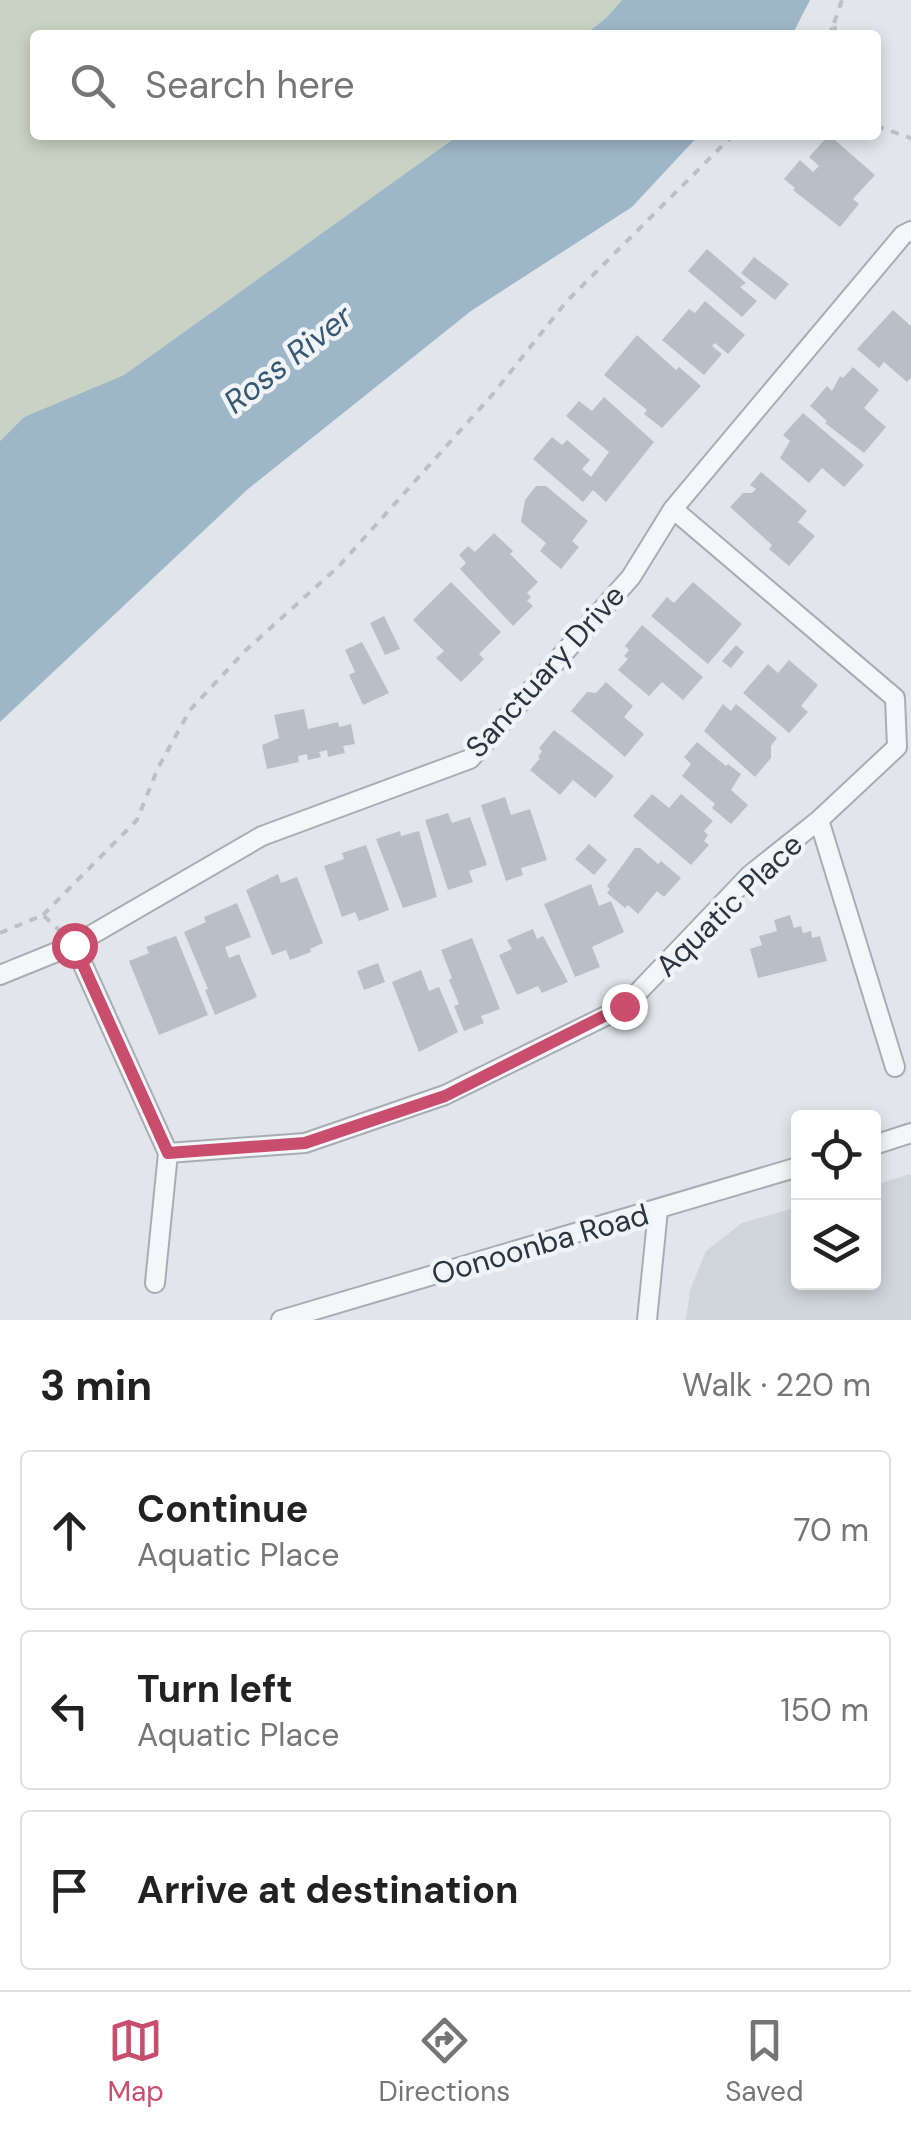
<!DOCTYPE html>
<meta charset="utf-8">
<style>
:root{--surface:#fff;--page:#f6f6f6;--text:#222;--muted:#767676;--line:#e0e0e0;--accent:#c94d6c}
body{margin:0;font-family:"DM Sans",sans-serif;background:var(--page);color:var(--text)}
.controls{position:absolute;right:30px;bottom:30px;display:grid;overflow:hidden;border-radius:10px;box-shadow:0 5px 15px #0003}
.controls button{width:90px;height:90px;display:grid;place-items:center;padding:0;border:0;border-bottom:2px solid var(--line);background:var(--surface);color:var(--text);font:50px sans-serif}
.stop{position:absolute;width:30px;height:30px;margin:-22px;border:8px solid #c94d6c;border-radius:50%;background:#fff}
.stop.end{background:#c94d6c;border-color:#fff;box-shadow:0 2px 10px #0008}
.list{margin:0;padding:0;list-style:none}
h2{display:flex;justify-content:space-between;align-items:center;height:130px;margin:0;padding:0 40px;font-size:42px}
h2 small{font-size:32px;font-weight:400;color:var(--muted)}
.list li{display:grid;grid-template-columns:65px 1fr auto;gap:30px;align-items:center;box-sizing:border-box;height:160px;margin:0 20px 20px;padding:0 20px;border:2px solid var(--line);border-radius:10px}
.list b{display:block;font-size:38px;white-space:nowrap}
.list p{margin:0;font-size:32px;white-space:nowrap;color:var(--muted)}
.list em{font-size:32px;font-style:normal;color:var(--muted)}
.icon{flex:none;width:55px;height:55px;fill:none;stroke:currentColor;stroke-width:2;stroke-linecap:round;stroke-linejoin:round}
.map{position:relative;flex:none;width:911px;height:1320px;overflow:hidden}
.search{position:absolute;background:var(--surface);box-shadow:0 5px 15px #0003;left:30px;right:30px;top:30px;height:110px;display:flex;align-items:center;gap:25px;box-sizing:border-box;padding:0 35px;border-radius:10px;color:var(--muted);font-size:38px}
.sheet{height:670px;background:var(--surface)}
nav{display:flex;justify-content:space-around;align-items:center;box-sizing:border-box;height:140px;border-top:2px solid var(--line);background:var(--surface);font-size:28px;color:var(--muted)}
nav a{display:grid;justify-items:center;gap:5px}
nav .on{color:var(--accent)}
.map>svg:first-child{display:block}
.built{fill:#d0d5db}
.green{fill:#c9d3c3}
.water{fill:#9eb7c8}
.building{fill:#b9bfc6}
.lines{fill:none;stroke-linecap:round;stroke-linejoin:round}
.minor-casing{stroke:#a7adb4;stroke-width:22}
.path{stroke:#bcc0c5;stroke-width:4;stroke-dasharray:8 8;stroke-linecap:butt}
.minor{stroke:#f4f6f8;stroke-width:18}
.route{stroke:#c94d6c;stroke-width:12}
.labels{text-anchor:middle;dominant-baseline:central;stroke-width:9;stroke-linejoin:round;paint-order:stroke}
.street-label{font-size:30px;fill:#2b3541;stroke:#f1f4f7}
.water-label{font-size:32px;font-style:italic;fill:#365873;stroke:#f1f4f7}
</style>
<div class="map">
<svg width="911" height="1320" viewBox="0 0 911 1320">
<rect width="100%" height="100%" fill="#e2e6ea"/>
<path class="built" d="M911,1174V1320H686L690,1290L706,1251L742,1223L798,1207V1282H874V1185Z"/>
<path class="green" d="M0,0H622L607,17L585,35H35V135H459L124,375L24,417L0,441Z"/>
<path class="water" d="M622,0H810L792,35H585L607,17Z
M459,135H699L632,207L471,311L248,489L0,722V441L24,417L124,375Z"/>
<path class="building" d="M829,135L875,175L853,199L859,204L840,227L793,190L795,188L784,179L800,160L813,172L819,166L809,157Z
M707,249L746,283L740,287L757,301L742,317L688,271Z
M754,257L789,284L775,300L741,273Z
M705,301L745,335L728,354L715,343L712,346L722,354L704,375L662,340L689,309L695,313Z
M893,310L911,326V378L907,382L884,362L879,368L857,349Z
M637,335L676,370L679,367L701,386L662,428L644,414L647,410L604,375Z
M853,367L879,390L864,408L886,427L864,453L825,423L827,421L810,406L827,386L832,391L840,376L843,378Z
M604,397L654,442L606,502L593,490L583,502L533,459L552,437L562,445L567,440L590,460L582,469L591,477L609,452L566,416L579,401L592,411Z
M803,413L864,465L844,487L822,468L809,483L780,458L790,441L783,435Z
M761,472L807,511L798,522L815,536L789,566L769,549L772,545L730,507L743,493H752L756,489L750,485Z
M536,486H546L588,521L572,541L579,547L561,569L540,551L546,543L521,522L525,500Z
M494,533L513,551L510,554L538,582L527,593L531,597L527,601L533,606L513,626L460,569L466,563L459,555L468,546L475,552Z
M451,582L501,632L479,654L484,659L461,682L436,658L444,651L413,620Z
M693,582L742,624L708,664L651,616L667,597L674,603Z
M384,616L400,649L385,655L370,623Z
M642,625L703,677L683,700L662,682L649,696L618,670L628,659L624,656L629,650L625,646Z
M362,642L389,693L363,705L349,675L355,672L345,650Z
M736,645L744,652L731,668L722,661Z
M789,660L818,685L801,706L808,712L789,733L743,693L768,664L778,673Z
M606,682L633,706L624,717L644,734L625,757L571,711L587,692L596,693Z
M723,704L731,711L736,704L777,738L771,746V758L755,777L704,731Z
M304,709L308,729L338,722L339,727L351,724L355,744L343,746L345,753L328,757L327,750L319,752L321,757L308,760L307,754L298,756L299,762L267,769L262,745L279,738L274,715Z
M554,730L614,776L595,798L573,780L560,795L530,770L540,758L538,757L542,751L539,748Z
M697,742L726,766L728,764L741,774L731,790L748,805L731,824L712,808L715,804L682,776L691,764L684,757Z
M652,794L669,808L681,794L713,821L704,831L708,835L704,841L709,845L691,865L633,816Z
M505,797L511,815L530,809L547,860L521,868L523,875L506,881L481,805Z
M448,813L452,823L470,817L487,865L469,871L473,882L448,890L425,820Z
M400,831L401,836L419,831L437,897L403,908L376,839Z
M589,844L607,860L594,875L575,859Z
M366,845L389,910L359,921L355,912L342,917L324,866L344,859L342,853Z
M635,848H640L658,864L661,861L681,878L664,897L657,891L638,914L628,905L625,908L607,893L610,889L607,886Z
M278,874L281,883L297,877L323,943L310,949L311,952L290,960L286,950L272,955L246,890Z
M591,884L599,906L611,901L624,932L592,947L600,967L575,977L544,904Z
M237,903L251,937L225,947L229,958L239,954L257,997L215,1015L205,990L208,989L184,932L206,922L204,917Z
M790,915L794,928L801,926L803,933L811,931L812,938L820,936L827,961L758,978L750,949L762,945L759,936L777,931L774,920Z
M533,929L537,939L543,936L568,982L542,993L538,986L517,995L499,955L512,949L507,940Z
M176,936L208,1015L159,1035L129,961L149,953L146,947Z
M472,938L500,1009L481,1016L484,1023L464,1031L454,1006L459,1004L449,980L452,978L441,950Z
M378,963L385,982L364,990L357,971Z
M421,970L429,991L439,987L458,1032L419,1052L392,982Z"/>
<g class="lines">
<defs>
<path id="minor" d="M819,820L895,1067
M74,945L168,1153L155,1283
M0,975L74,945L262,836L470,759L631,577L673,509L903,235L911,231
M874,1145L911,1133
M168,1153L305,1143L445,1095L624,1007L750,875L819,820L897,747L895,698L673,509
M281,1320L798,1167
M647,1320L658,1210"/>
</defs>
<use href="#minor" class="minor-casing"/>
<path class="path" d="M834,23L842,0
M829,35L834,23L836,35
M876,126L911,138
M43,915L137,820L158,768L190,710L245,651L339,566L493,394L566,302L733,135
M0,933L43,915L60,931"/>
<use href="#minor" class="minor"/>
</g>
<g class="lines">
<path class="route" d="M74,945L168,1153L305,1143L445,1096L624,1006"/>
</g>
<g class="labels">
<g class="street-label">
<text transform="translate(545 671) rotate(-48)">Sanctuary Drive</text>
<text transform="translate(729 905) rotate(-44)">Aquatic Place</text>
<text transform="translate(540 1244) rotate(-16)">Oonoonba Road</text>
</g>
<g class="water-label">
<text transform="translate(288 359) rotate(-38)">Ross River</text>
</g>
</g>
</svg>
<div class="controls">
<button><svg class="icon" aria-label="locate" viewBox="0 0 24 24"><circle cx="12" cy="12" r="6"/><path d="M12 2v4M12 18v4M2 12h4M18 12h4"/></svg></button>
<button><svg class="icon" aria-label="layers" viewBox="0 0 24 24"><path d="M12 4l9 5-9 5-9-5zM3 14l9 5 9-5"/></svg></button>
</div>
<div class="stop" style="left:74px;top:945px"></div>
<div class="stop end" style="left:624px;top:1006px"></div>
<div class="search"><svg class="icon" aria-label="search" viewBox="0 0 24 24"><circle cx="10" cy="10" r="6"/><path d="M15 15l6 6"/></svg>Search here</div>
</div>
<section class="sheet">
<h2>3 min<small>Walk · 220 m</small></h2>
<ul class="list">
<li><svg class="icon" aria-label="ahead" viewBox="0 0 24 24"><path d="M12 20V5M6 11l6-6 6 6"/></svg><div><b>Continue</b><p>Aquatic Place</p></div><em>70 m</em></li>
<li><svg class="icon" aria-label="left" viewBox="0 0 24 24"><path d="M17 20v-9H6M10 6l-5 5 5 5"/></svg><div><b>Turn left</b><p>Aquatic Place</p></div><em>150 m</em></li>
<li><svg class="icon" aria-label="arrive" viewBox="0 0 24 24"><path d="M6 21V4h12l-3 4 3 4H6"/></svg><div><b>Arrive at destination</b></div></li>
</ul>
</section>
<nav>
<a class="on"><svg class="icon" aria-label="map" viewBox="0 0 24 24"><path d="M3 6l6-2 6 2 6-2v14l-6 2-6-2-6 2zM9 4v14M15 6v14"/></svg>Map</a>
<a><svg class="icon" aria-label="directions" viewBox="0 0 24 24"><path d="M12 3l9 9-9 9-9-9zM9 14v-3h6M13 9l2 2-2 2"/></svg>Directions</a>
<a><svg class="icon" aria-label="saved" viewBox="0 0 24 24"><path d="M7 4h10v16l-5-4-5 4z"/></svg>Saved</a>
</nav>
